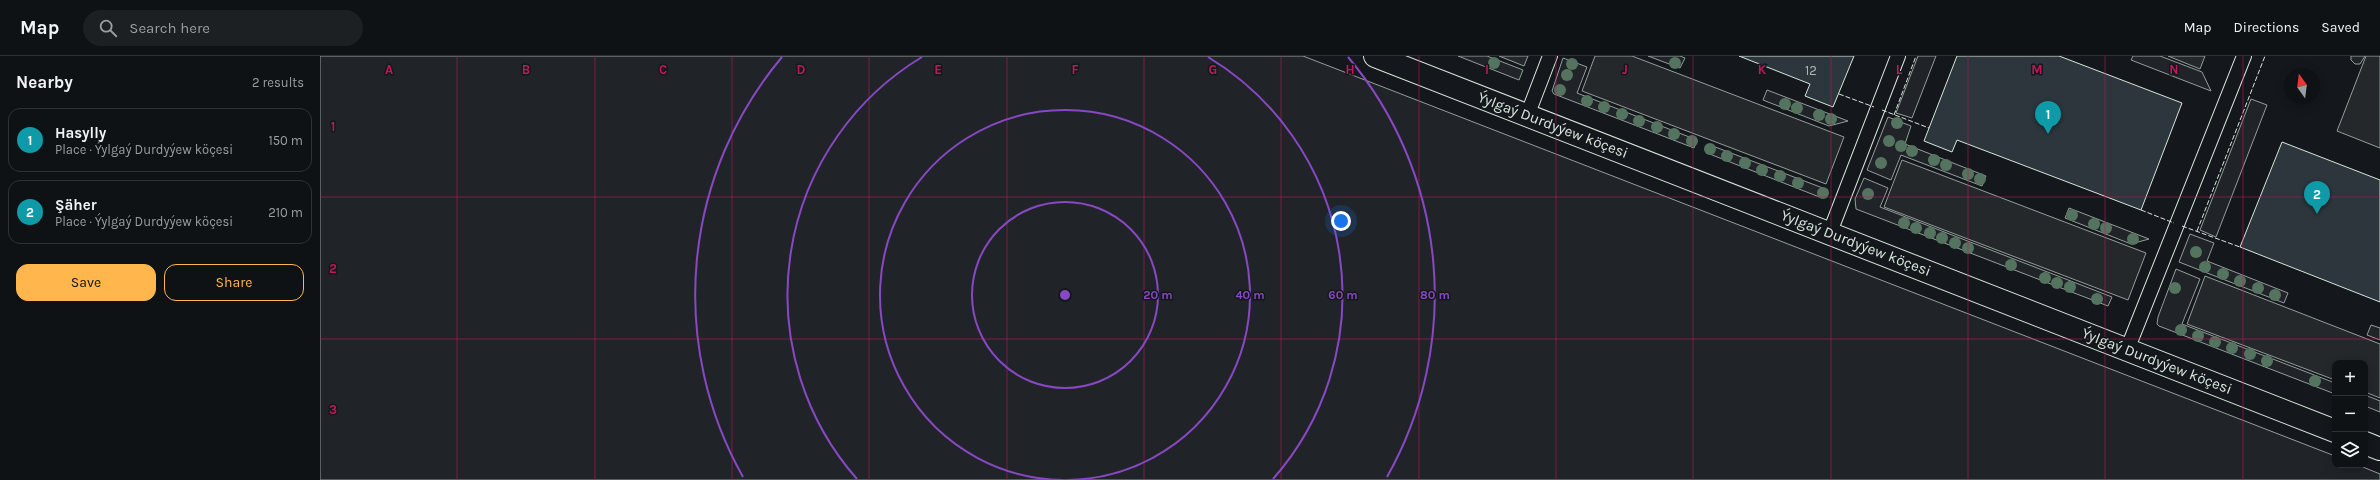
<!DOCTYPE html>
<meta charset="utf-8">
<style>
:root{--surface:#0f1215;--page:#1d2022;--text:#f1f3f6;--muted:#9b9ea0;--line:#2f3234;--accent:#ffb74d}
body{margin:0;font-family:Karla,sans-serif;background:var(--page);color:var(--text)}
.controls{position:absolute;right:12px;bottom:12px;display:grid;overflow:hidden;border-radius:8px;box-shadow:0 2px 10px #0003}
.controls button{width:36px;height:36px;display:grid;place-items:center;padding:0;border:0;border-bottom:1px solid var(--line);background:var(--surface);color:var(--text);font:20px sans-serif}
.compass{position:absolute;left:1964px;top:12px;width:36px;height:36px;border-radius:50%;background:var(--surface);box-shadow:0 2px 10px #0003;rotate:346deg}
.you{position:absolute;left:1021px;top:165px;width:14px;height:14px;margin:-10px;border:3px solid #fff;border-radius:50%;background:#1a73e8;box-shadow:0 0 0 6px #1a73e833}
.badge{display:grid;place-items:center;width:26px;height:26px;border-radius:50%;background:var(--accent);color:#fff;font-size:13px;font-weight:700}
.pin{position:absolute;translate:-50% -33px;filter:drop-shadow(0 1px 2px #0008)}
.pin::after{content:'';position:absolute;top:21px;width:14px;height:12px;background:inherit;clip-path:polygon(0 0,100% 0,50% 100%)}
.list{margin:0;padding:0;list-style:none}
h2{display:flex;justify-content:space-between;align-items:center;height:52px;margin:0;padding:0 16px;font-size:17px}
h2 small{font-size:13px;font-weight:400;color:var(--muted)}
.list li{display:grid;grid-template-columns:26px 1fr auto;gap:12px;align-items:center;box-sizing:border-box;height:64px;margin:0 8px 8px;padding:0 8px;border:1px solid var(--line);border-radius:12px}
.list b{display:block;font-size:15px;white-space:nowrap}
.list p{margin:0;font-size:13px;white-space:nowrap;color:var(--muted)}
.list em{font-size:13px;font-style:normal;color:var(--muted)}
.actions{display:flex;gap:8px;padding:12px 16px}
.actions a{flex:1;padding:9px 0;border:1px solid var(--accent);border-radius:12px;text-align:center;font-size:14px;color:var(--accent)}
.actions .main{background:var(--accent);color:#111}
.icon{flex:none;width:22px;height:22px;fill:none;stroke:currentColor;stroke-width:2;stroke-linecap:round;stroke-linejoin:round}
.map{position:relative;flex:none;width:2060px;height:424px;overflow:hidden}
header{display:flex;align-items:center;gap:24px;box-sizing:border-box;height:56px;padding:0 20px;background:var(--surface);border-bottom:1px solid var(--line)}
header strong{font-size:19px}
nav{display:flex;gap:22px;margin-inline-start:auto;font-size:14px}
.search{width:280px;height:36px;background:var(--page);display:flex;align-items:center;gap:10px;box-sizing:border-box;padding:0 14px;border-radius:22px;color:var(--muted);font-size:15px}
main{display:flex}
aside{flex:1;background:var(--surface)}
.map>svg:first-child{display:block}
.green{fill:#202428;stroke:#939e99}
.parking{fill:#24282b;stroke:#939e99}
.building{fill:#2c363c;stroke:#d8e6dc}
.lines{fill:none;stroke-linecap:round;stroke-linejoin:round}
.service-casing{stroke:#d8e6dc;stroke-width:16}
.minor-casing{stroke:#d8e6dc;stroke-width:24}
.service{stroke:#14181c;stroke-width:14}
.minor{stroke:#14181c;stroke-width:22}
.fence{stroke:#d8e6dc;stroke-width:1;stroke-dasharray:5 2;stroke-linecap:butt}
.tree{fill:#55745f}
.grid{fill:none;stroke:#c2185b;stroke-width:1;stroke-opacity:0.55}
.ring{fill:none;stroke:#8948c3;stroke-width:2}
.labels{text-anchor:middle;dominant-baseline:central;stroke-width:3;stroke-linejoin:round;paint-order:stroke}
.number-label{font-size:13px;fill:#adbab4}
.street-label{font-size:15px;fill:#d8e6dc;stroke:#14181c}
.grid-label{font-size:13px;text-anchor:middle;font-weight:bold;fill:#c2185b;stroke:#14181c;stroke-width:3;stroke-linejoin:round;paint-order:stroke}
.centre{fill:#8948c3;stroke:#14181c;stroke-width:2}
.ring-label{font-size:12px;text-anchor:middle;font-weight:bold;fill:#8948c3;stroke:#14181c;stroke-width:3;stroke-linejoin:round;paint-order:stroke}
</style>
<header>
<strong>Map</strong>
<div class="search"><svg class="icon" aria-label="search" viewBox="0 0 24 24"><circle cx="10" cy="10" r="6"/><path d="M15 15l6 6"/></svg>Search here</div>
<nav><a>Map</a><a>Directions</a><a>Saved</a></nav>
</header>
<main>
<aside>
<h2>Nearby<small>2 results</small></h2>
<ul class="list">
<li><span class="badge" style="background:#0f9aa8">1</span><div><b>Hasylly</b><p>Place · Ýylgaý Durdyýew köçesi</p></div><em>150 m</em></li>
<li><span class="badge" style="background:#0f9aa8">2</span><div><b>Şäher</b><p>Place · Ýylgaý Durdyýew köçesi</p></div><em>210 m</em></li>
</ul>
<div class="actions"><a class="main">Save</a><a>Share</a></div>
</aside>
<div class="map">
<svg width="2060" height="424" viewBox="0 0 2060 424">
<rect width="100%" height="100%" fill="#14181c"/>
<path class="green" d="M0,0H983L2015,400V409H2038L2060,418V424H0Z
M1138,0H1167L1203,14L1199,24Z
M1328,0H1360L1365,2L1360,12Z
M1598,0H1616L1592,62L1576,57Z
M1813,0H1840L1882,16L1891,35L1811,4Z
M2031,0H2045L2040,8H2035L2031,4Z
M1243,2L1267,11L1257,37L1377,84L1374,92L1234,38L1232,35Z
M1447,34L1528,65L1509,70L1443,44Z
M1931,43L1947,49L1896,181L1880,174Z
M1568,61L1591,70L1585,88L1666,120L1662,130L1581,99L1571,124L1547,114Z
M1390,89L1508,134L1502,142L1387,97Z
M1544,122L1568,132L1560,151L1792,241L1788,250L1536,153L1535,143Z
M1749,152L1829,183L1811,188L1745,162Z
M1870,178L1894,187L1887,205L1968,237L1964,247L1859,206Z
M1856,213L1880,223L1862,268L2015,327V338L1839,270L1837,268L1838,261Z
M2051,269L2060,272V284L2047,279Z
M2045,339L2060,345V356L2045,350Z"/>
<path class="parking" d="M1179,0H1208L1204,10Z
M1275,0H1312L1524,81L1506,128L1262,35Z
M1848,0H1885L1880,13Z
M2046,0H2060V92L2017,75Z
M1582,104L1826,197L1808,244L1564,151Z
M1885,220L2060,288V342L2045,336V307H2015V324L1867,268Z"/>
<path class="building" d="M1419,0H1534L1513,51L1485,40L1490,28Z
M1637,0H1739L1862,47L1821,154L1637,84L1632,96L1604,85Z
M1962,86L2060,124V246L1920,191Z"/>
<g class="lines">
<defs>
<path id="service" d="M1207,60L1230,0
M1510,176L1578,0
M1807,294L1924,0"/>
<path id="minor" d="M1055,0L2015,375
M2045,387L2060,393"/>
</defs>
<use href="#service" class="service-casing"/>
<use href="#minor" class="minor-casing"/>
<use href="#service" class="service"/>
<use href="#minor" class="minor"/>
<path class="fence" d="M1519,38L1554,51
M1562,54L1609,72
M1574,59L1596,0
M1821,154L1854,167
M1862,170L1920,191
M1877,175L1945,0"/>
</g>
<g class="tree">
<circle cx="1174" cy="7" r="6"/>
<circle cx="1355" cy="7" r="6"/>
<circle cx="1252" cy="8" r="6"/>
<circle cx="1247" cy="19" r="6"/>
<circle cx="1240" cy="34" r="6"/>
<circle cx="1267" cy="45" r="6"/>
<circle cx="1465" cy="48" r="6"/>
<circle cx="1284" cy="51" r="6"/>
<circle cx="1477" cy="52" r="6"/>
<circle cx="1302" cy="58" r="6"/>
<circle cx="1499" cy="59" r="6"/>
<circle cx="1511" cy="63" r="6"/>
<circle cx="1319" cy="65" r="6"/>
<circle cx="1577" cy="67" r="6"/>
<circle cx="1337" cy="71" r="6"/>
<circle cx="1354" cy="78" r="6"/>
<circle cx="1372" cy="85" r="6"/>
<circle cx="1569" cy="85" r="6"/>
<circle cx="1581" cy="90" r="6"/>
<circle cx="1390" cy="93" r="6"/>
<circle cx="1592" cy="95" r="6"/>
<circle cx="1407" cy="100" r="6"/>
<circle cx="1614" cy="104" r="6"/>
<circle cx="1425" cy="107" r="6"/>
<circle cx="1561" cy="107" r="6"/>
<circle cx="1626" cy="109" r="6"/>
<circle cx="1442" cy="114" r="6"/>
<circle cx="1648" cy="118" r="6"/>
<circle cx="1460" cy="120" r="6"/>
<circle cx="1660" cy="123" r="6"/>
<circle cx="1478" cy="127" r="6"/>
<circle cx="1503" cy="137" r="6"/>
<circle cx="1548" cy="138" r="6"/>
<circle cx="1752" cy="159" r="6"/>
<circle cx="1584" cy="167" r="6"/>
<circle cx="1774" cy="168" r="6"/>
<circle cx="1596" cy="172" r="6"/>
<circle cx="1786" cy="172" r="6"/>
<circle cx="1610" cy="177" r="6"/>
<circle cx="1622" cy="182" r="6"/>
<circle cx="1813" cy="183" r="6"/>
<circle cx="1635" cy="187" r="6"/>
<circle cx="1648" cy="192" r="6"/>
<circle cx="1876" cy="196" r="6"/>
<circle cx="1691" cy="209" r="6"/>
<circle cx="1885" cy="211" r="6"/>
<circle cx="1903" cy="218" r="6"/>
<circle cx="1725" cy="222" r="6"/>
<circle cx="1920" cy="225" r="6"/>
<circle cx="1737" cy="227" r="6"/>
<circle cx="1750" cy="231" r="6"/>
<circle cx="1855" cy="232" r="6"/>
<circle cx="1938" cy="232" r="6"/>
<circle cx="1955" cy="239" r="6"/>
<circle cx="1777" cy="243" r="6"/>
<circle cx="1861" cy="274" r="6"/>
<circle cx="1878" cy="280" r="6"/>
<circle cx="1895" cy="286" r="6"/>
<circle cx="1912" cy="292" r="6"/>
<circle cx="1930" cy="298" r="6"/>
<circle cx="1947" cy="305" r="6"/>
<circle cx="1995" cy="325" r="6"/>
</g>
<path class="grid" d="M137,0V424M275,0V424M412,0V424M549,0V424M687,0V424M824,0V424M961,0V424M1099,0V424M1236,0V424M1373,0V424M1511,0V424M1648,0V424M1785,0V424M1923,0V424M0,141H2060M0,283H2060"/>
<g class="ring">
<circle cx="745" cy="239" r="93"/>
<path d="M743 424A185 185 0 1 1 747 424"/>
<path d="M537 423A278 278 0 0 1 602 1M888 1A278 278 0 0 1 953 423"/>
<path d="M423 421A370 370 0 0 1 462 1M1028 1A370 370 0 0 1 1067 421"/>
</g>
<g class="labels">
<g class="number-label">
<text x="1491" y="14">12</text>
</g>
<g class="street-label">
<text transform="translate(1233 69) rotate(21)">Ýylgaý Durdyýew köçesi</text>
<text transform="translate(1536 187) rotate(21)">Ýylgaý Durdyýew köçesi</text>
<text transform="translate(1837 305) rotate(21)">Ýylgaý Durdyýew köçesi</text>
</g>
</g>
<g class="grid-label">
<text x="69" y="18">A</text>
<text x="206" y="18">B</text>
<text x="343" y="18">C</text>
<text x="481" y="18">D</text>
<text x="618" y="18">E</text>
<text x="755" y="18">F</text>
<text x="893" y="18">G</text>
<text x="1030" y="18">H</text>
<text x="1167" y="18">I</text>
<text x="1305" y="18">J</text>
<text x="1442" y="18">K</text>
<text x="1579" y="18">L</text>
<text x="1717" y="18">M</text>
<text x="1854" y="18">N</text>
<text x="13" y="75">1</text>
<text x="13" y="217">2</text>
<text x="13" y="358">3</text>
</g>
<circle cx="745" cy="239" r="6" class="centre"/>
<g class="ring-label">
<text x="838" y="243">20 m</text>
<text x="930" y="243">40 m</text>
<text x="1023" y="243">60 m</text>
<text x="1115" y="243">80 m</text>
</g>
</svg>
<div class="controls">
<button>+</button>
<button>−</button>
<button><svg class="icon" aria-label="layers" viewBox="0 0 24 24"><path d="M12 4l9 5-9 5-9-5zM3 14l9 5 9-5"/></svg></button>
</div>
<svg class="compass" viewBox="-18 -18 36 36"><path d="M0-13l5 13h-10z" fill="#e53935"/><path d="M0 13l5-13h-10z" fill="#9b9ea0"/></svg>
<div class="you"></div>
<div class="pin badge" style="left:1728px;top:78px;background:#0f9aa8">1</div>
<div class="pin badge" style="left:1997px;top:158px;background:#0f9aa8">2</div>
</div>
</main>
